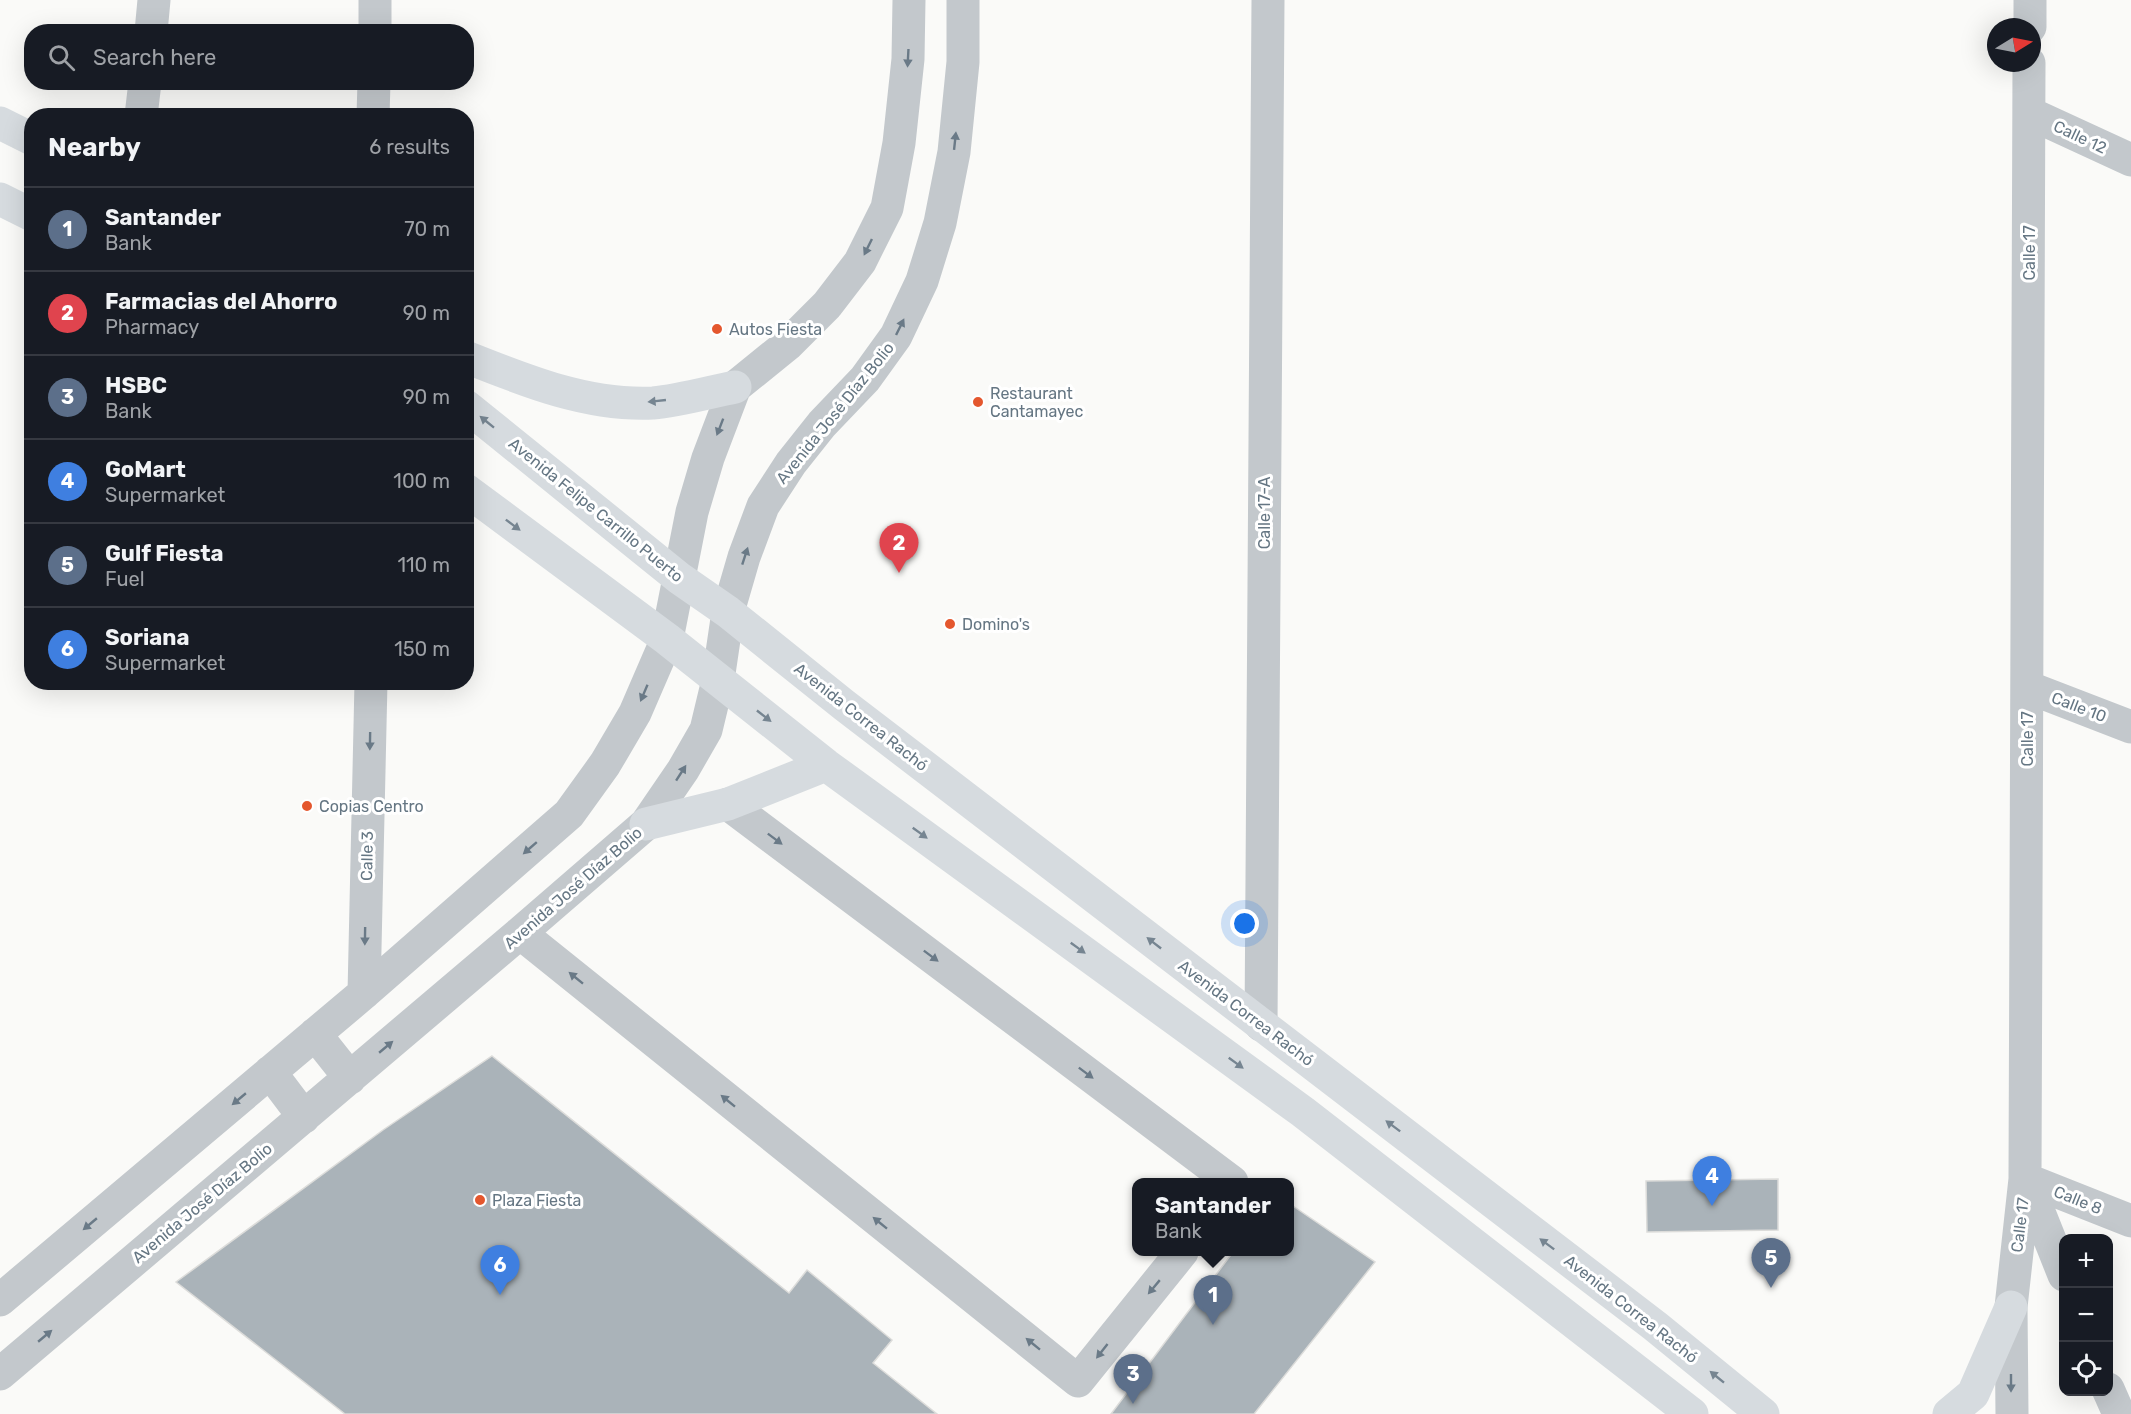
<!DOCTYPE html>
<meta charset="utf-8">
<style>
:root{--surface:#171b24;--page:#242831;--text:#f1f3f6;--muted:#9ea1a6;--line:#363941;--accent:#8c9099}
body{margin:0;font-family:Rubik,sans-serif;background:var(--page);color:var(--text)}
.controls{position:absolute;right:18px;bottom:18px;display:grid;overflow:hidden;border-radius:12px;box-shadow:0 6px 24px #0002}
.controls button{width:54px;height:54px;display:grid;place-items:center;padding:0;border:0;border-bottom:2px solid var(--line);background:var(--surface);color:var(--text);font:30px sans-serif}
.compass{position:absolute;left:1987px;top:18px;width:54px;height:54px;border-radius:50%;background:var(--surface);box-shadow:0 6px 24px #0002;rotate:80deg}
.you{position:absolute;left:1245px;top:924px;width:21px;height:21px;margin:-15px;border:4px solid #fff;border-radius:50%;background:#1a73e8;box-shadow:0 0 0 9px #1a73e833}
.badge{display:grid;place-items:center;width:39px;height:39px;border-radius:50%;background:var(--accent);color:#fff;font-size:20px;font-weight:700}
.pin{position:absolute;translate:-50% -50px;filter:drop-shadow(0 2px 3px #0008)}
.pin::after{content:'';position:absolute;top:32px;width:21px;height:18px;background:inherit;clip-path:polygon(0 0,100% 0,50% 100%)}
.popup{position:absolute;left:1132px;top:1178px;width:162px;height:78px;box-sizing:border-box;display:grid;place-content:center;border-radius:12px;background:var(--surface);filter:drop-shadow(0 2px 4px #0005);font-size:20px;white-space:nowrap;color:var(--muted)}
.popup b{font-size:22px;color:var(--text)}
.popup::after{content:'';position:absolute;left:50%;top:100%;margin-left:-12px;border:12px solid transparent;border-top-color:var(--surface)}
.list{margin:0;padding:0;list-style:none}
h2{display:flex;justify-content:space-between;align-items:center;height:78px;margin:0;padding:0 24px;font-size:26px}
h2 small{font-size:20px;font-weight:400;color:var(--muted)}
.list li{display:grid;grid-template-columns:39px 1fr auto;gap:18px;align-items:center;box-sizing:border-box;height:84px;padding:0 24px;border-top:2px solid var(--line)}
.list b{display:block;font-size:22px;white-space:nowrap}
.list p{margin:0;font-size:20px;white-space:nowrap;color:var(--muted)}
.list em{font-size:20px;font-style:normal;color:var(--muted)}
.icon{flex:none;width:33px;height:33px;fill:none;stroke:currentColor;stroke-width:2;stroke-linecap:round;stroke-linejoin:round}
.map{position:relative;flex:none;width:2131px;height:1414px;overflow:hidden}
.search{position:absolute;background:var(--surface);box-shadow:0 6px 24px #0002;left:24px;top:24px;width:450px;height:66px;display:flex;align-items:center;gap:15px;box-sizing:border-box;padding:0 21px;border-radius:24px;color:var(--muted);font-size:22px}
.panel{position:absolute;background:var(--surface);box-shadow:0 6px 24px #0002;left:24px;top:108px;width:450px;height:582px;border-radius:24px}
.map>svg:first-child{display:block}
.building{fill:#aab3b9;stroke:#dcdcda;stroke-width:1.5}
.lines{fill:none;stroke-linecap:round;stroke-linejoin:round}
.minor{stroke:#c3c8cc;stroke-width:33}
.major{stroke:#d6dbdf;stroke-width:33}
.oneway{fill:#6a7a87}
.oneway2{fill:#768591}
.poi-dot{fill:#e4572e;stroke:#fff;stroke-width:2}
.labels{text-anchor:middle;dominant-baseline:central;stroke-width:6;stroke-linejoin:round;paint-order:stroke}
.street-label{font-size:16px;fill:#657683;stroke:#fff}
.poi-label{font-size:16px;fill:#657683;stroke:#fff;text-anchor:start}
</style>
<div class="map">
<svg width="2131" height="1414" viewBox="0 0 2131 1414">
<rect width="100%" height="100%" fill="#fafaf8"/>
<path class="building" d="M492,1056L789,1293L807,1270L892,1340L873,1363L937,1414H345L176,1282L383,1130Z
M1778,1179V1230L1647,1232L1646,1181Z
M1290,1204L1375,1262L1254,1414H1111L1233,1252H1290Z"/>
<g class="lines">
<path class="minor" d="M2030,27V0
M151,32L154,0
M375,32V0
M2029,113L2131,160
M141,116L145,82
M373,116L374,82
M2027,687L2131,727
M728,804L1232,1182
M520,933L1078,1381L1182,1252
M364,993L371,682
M1261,1025L1268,0
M315,1034L350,1078
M270,1072L304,1117
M2025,1179L2131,1221
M2027,1182L2064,1275
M0,1300L364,993L569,814L605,764L635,713L667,639L692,512L708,458L735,387L787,345L827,305L860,262L887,208L899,143L908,59L909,0
M0,1374L520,933L646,824L683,770L706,730L718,680L728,612L744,557L763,506L791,463L822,424L865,379L896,336L922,281L940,223L954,152L963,62V0
M2108,1389L2119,1414
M2012,1414L2011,1307L2025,1179L2029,63"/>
<path class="major" d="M0,123L32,139
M0,199L32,215
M466,357C526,381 588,406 653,403C678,401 710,392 735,387
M466,406L679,578L728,612L844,705L1655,1326L1763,1414
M466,490L667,639L826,765L1303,1112L1692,1414
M646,824L728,804L826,765
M1949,1414L1973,1394L2011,1307"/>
</g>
<defs><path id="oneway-solid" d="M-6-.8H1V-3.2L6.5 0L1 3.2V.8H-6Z" transform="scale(1.5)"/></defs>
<g class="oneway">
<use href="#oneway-solid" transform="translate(908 58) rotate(93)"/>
<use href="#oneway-solid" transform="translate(955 141) rotate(-84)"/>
<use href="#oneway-solid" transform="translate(868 247) rotate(116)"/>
<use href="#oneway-solid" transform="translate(900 327) rotate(-64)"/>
<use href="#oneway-solid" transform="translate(720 427) rotate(111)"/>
<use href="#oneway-solid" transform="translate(745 556) rotate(-72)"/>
<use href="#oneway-solid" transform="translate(644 693) rotate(113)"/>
<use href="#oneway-solid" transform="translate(370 741) rotate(91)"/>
<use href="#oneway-solid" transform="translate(681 773) rotate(-57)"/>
<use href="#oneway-solid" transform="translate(775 839) rotate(37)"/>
<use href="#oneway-solid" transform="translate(530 848) rotate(139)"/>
<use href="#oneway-solid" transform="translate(365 936) rotate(91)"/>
<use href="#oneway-solid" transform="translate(931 956) rotate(37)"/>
<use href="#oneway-solid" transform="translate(576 978) rotate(-141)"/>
<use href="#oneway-solid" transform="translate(386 1047) rotate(-40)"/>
<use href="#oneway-solid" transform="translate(1086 1073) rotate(37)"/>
<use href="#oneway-solid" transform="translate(239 1099) rotate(140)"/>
<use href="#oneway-solid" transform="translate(728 1101) rotate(-141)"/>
<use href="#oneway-solid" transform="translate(880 1223) rotate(-141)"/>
<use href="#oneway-solid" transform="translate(90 1224) rotate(140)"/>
<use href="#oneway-solid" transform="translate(1154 1287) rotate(130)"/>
<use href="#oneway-solid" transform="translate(45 1336) rotate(-40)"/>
<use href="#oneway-solid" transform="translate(1033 1344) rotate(-141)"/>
<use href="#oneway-solid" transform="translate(1102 1351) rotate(128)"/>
<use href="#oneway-solid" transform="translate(2011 1383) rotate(90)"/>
</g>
<g class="oneway2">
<use href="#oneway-solid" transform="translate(657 401) rotate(174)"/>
<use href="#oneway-solid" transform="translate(487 422) rotate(-141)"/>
<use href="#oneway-solid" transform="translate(513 525) rotate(37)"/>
<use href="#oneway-solid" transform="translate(764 716) rotate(38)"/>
<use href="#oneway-solid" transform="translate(920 833) rotate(36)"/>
<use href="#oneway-solid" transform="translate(1154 943) rotate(-142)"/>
<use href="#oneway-solid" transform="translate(1078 948) rotate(36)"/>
<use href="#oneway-solid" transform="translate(1236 1063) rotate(36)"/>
<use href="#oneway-solid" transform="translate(1393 1126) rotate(-143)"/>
<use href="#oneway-solid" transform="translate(1547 1244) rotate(-143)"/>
<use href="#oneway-solid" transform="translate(1717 1377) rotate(-141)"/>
</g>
<g class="poi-dot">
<circle cx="717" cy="329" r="6"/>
<circle cx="978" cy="402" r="6"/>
<circle cx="950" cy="624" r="6"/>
<circle cx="307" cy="806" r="6"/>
<circle cx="480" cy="1200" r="6"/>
</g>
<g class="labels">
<g class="street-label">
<text transform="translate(2080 137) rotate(25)">Calle 12</text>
<text transform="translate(2029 253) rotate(-90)">Calle 17</text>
<text transform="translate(835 413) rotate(-51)">Avenida José Díaz Bolio</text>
<text transform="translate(596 510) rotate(39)">Avenida Felipe Carrillo Puerto</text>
<text transform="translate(1264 513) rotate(-90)">Calle 17-A</text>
<text transform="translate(2079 707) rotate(21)">Calle 10</text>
<text transform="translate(861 717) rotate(38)">Avenida Correa Rachó</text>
<text transform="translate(2027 739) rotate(-90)">Calle 17</text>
<text transform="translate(367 856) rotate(-89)">Calle 3</text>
<text transform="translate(573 888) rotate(-41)">Avenida José Díaz Bolio</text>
<text transform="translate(1246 1013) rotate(37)">Avenida Correa Rachó</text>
<text transform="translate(2078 1200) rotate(22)">Calle 8</text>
<text transform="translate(202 1203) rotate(-40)">Avenida José Díaz Bolio</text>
<text transform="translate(2020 1225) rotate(-83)">Calle 17</text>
<text transform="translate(1631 1309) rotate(38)">Avenida Correa Rachó</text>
</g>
<g class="poi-label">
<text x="729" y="329">Autos Fiesta</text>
<text x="990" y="393">Restaurant<tspan x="990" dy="18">Cantamayec</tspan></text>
<text x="962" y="624">Domino's</text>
<text x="319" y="806">Copias Centro</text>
<text x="492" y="1200">Plaza Fiesta</text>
</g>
</g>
</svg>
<div class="controls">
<button>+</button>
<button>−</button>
<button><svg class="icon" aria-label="locate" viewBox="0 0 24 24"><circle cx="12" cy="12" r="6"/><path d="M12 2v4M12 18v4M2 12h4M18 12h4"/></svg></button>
</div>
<svg class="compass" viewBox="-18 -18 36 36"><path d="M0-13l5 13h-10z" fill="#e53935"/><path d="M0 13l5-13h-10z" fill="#9ea1a6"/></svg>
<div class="you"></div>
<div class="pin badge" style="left:1213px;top:1325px;background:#5c6f8a">1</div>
<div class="popup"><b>Santander</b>Bank</div>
<div class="pin badge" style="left:899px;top:573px;background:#e0444e">2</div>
<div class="pin badge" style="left:1133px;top:1404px;background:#5c6f8a">3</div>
<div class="pin badge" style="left:1712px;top:1206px;background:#3f7fe0">4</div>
<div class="pin badge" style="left:1771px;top:1288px;background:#5c6f8a">5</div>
<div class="pin badge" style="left:500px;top:1295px;background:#3f7fe0">6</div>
<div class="search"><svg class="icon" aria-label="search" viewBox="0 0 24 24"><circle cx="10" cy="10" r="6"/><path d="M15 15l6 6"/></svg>Search here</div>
<section class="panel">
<h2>Nearby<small>6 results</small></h2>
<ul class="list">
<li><span class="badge" style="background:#5c6f8a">1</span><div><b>Santander</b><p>Bank</p></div><em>70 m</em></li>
<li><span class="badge" style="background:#e0444e">2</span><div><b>Farmacias del Ahorro</b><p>Pharmacy</p></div><em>90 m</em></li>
<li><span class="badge" style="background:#5c6f8a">3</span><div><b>HSBC</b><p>Bank</p></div><em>90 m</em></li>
<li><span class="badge" style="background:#3f7fe0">4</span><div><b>GoMart</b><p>Supermarket</p></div><em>100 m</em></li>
<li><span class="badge" style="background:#5c6f8a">5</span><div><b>Gulf Fiesta</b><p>Fuel</p></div><em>110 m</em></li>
<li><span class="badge" style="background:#3f7fe0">6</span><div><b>Soriana</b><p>Supermarket</p></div><em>150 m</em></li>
</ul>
</section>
</div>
